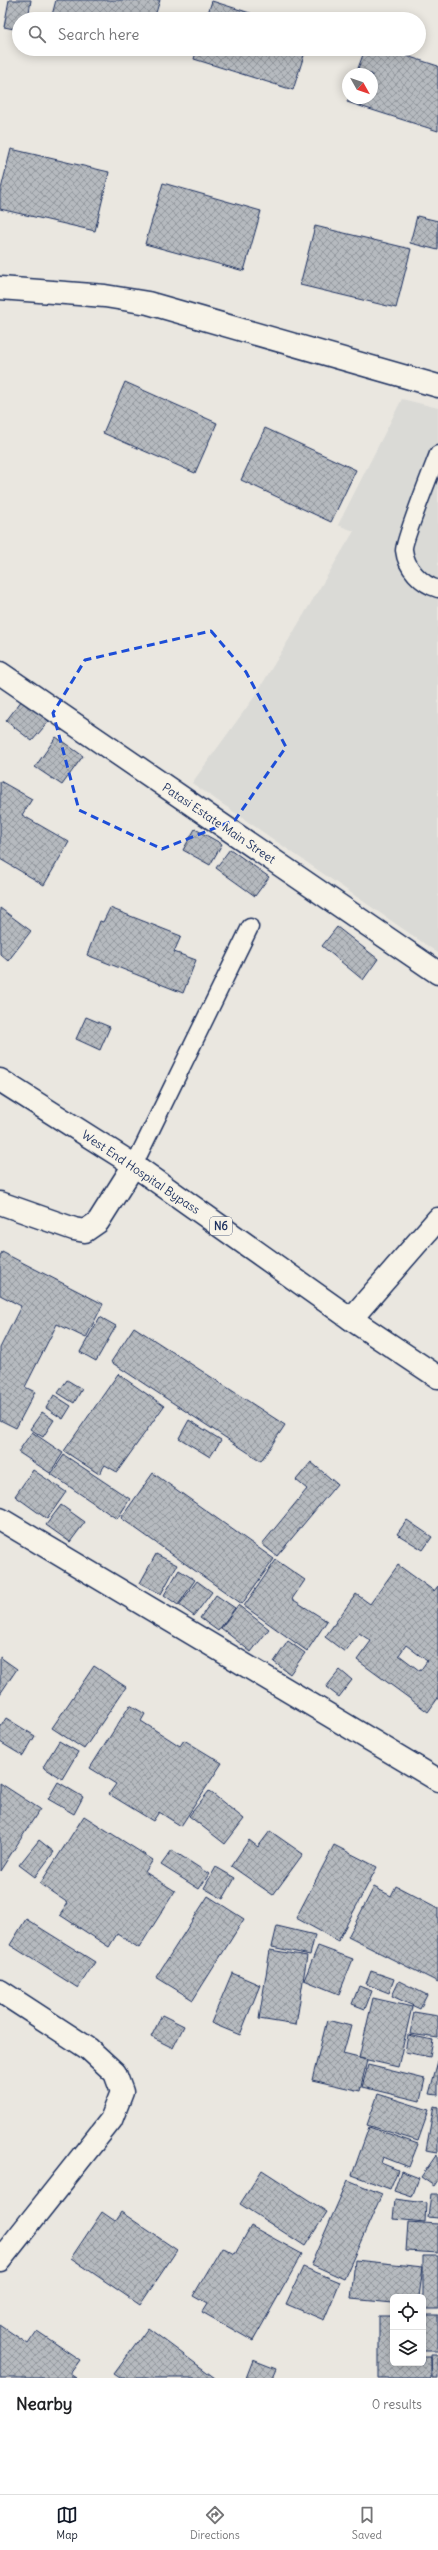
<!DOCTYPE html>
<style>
:root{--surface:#fff;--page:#f6f6f6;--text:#202124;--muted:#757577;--line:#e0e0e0;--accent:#111827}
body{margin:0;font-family:Delius,sans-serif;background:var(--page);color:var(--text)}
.controls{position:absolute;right:12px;bottom:12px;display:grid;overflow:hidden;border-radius:6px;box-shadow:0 2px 10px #0003}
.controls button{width:36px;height:36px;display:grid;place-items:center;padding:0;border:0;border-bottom:1px solid var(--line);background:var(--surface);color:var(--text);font:20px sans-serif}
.compass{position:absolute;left:342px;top:68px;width:36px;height:36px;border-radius:50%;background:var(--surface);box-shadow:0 2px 10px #0003;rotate:130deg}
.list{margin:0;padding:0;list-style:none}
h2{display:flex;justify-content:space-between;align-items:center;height:52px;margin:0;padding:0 16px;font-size:17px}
h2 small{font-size:13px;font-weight:400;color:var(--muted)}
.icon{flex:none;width:22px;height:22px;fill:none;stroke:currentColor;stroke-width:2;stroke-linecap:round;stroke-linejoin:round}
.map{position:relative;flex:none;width:438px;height:2378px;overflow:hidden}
.search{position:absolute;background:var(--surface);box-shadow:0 2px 10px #0003;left:12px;right:12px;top:12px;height:44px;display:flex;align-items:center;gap:10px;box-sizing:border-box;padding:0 14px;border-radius:22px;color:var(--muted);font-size:15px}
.sheet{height:116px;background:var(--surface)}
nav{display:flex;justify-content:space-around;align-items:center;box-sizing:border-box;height:56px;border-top:1px solid var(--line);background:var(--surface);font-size:11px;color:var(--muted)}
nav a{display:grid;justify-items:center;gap:2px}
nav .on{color:var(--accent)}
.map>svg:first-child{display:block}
.built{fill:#dadad6}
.building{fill:url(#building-cross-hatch);stroke:#1b2f5e;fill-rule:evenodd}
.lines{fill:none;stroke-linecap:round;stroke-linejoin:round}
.lane-casing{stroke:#1b2f5e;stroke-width:19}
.street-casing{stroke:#1b2f5e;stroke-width:25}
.highway-casing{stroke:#1b2f5e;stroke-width:25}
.lane{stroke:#f7f3e8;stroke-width:16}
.street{stroke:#f7f3e8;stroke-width:22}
.highway{stroke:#f7f3e8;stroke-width:22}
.marked{fill:none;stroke:#1d4ed8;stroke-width:3;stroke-dasharray:8 5;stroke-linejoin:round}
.labels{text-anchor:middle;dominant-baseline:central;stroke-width:3.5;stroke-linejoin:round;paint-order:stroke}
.shield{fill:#f7f3e8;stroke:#5d6a87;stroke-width:1}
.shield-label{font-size:11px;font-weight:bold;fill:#1b2f5e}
.street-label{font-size:12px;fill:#1b2f5e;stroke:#f7f3e8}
</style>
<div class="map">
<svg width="438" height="2378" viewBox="0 0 438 2378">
<defs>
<pattern id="building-cross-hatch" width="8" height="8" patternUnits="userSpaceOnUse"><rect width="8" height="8" fill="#b6babf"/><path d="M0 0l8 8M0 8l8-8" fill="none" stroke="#93989e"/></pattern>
</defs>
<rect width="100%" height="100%" fill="#eae7e0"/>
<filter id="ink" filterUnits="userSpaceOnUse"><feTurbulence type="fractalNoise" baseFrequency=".025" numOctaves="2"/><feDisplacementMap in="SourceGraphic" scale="8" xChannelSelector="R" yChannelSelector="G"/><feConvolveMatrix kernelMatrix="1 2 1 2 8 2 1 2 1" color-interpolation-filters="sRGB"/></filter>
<g filter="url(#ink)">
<path class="built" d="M402,399L438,408V953L192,783L255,696L354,531L338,525Z"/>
<path class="building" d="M9,0H31L28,19H19V30L4,27Z
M56,0H160L154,19H51Z
M212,1L269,19H206Z
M197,49H306L293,90L194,59Z
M365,49H385L438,66V131L347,102L349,98H372V74H356Z
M11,149L109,172L95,231L0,209V193Z
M163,183L261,211L244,271L145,244Z
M417,216L438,221V250L410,243Z
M315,226L411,249L396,308L300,285Z
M125,382L217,423L195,473L103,433Z
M265,428L356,470L331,522L241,480Z
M22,700L49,721L32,741L6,721Z
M56,737L83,756L62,785L35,767Z
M0,781L32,799L22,815L69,842L44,885L0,859Z
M195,829L222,844L210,865L183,850Z
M230,849L269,877L255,896L216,868Z
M0,908L31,931L8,961L0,954Z
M110,908L181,936L174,952L196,960L183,993L87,955L100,921L103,922Z
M337,927L378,959L363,980L322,946Z
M86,1017L110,1027L100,1050L76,1039Z
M2,1252L103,1304L86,1338L57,1324L25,1387L35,1392L16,1428L0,1420V1348L21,1306L0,1295V1256Z
M100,1317L116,1326L96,1361L80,1352Z
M134,1327L285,1425L261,1461L111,1362Z
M118,1374L164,1406L117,1472L105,1465L99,1474L64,1451Z
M67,1380L82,1389L74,1403L58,1393Z
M54,1395L71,1406L63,1419L46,1408Z
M42,1412L54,1420L43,1437L30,1429Z
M189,1420L221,1440L210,1457L179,1438Z
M32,1432L63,1453L50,1473L18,1452Z
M64,1455L130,1499L117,1519L51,1474Z
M311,1462L337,1484L277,1556L262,1544L307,1489L296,1480Z
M33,1470L66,1492L47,1519L15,1496Z
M153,1473L274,1559L242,1604L121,1518Z
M61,1505L85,1522L70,1542L46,1525Z
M407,1520L432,1537L423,1550L397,1534Z
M156,1554L177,1565L161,1594L140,1583Z
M276,1560L305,1580L292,1599L327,1621L307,1651L244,1606Z
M398,1565L434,1591L438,1586V1698L428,1712L357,1660L371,1641L359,1633L345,1652L325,1637L356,1594L370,1604ZM406,1645L427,1661L420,1671L399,1655Z
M179,1570L195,1580L178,1605L164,1595Z
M197,1581L212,1592L194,1616L179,1605Z
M216,1595L235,1608L218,1631L200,1618Z
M238,1605L269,1629L251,1652L221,1628Z
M288,1641L305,1653L290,1674L274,1662Z
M0,1657L17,1669L0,1694Z
M94,1666L126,1687L84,1749L52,1728Z
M340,1670L352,1680L339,1697L326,1687Z
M130,1705L145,1714L141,1721L180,1746L184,1740L222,1763L181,1826L159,1812L153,1821L109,1794L116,1784L90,1768Z
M6,1718L35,1736L23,1756L0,1742V1728Z
M59,1741L78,1752L62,1779L43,1767Z
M58,1782L83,1797L74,1814L48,1799Z
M0,1783L40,1809L0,1871Z
M209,1791L244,1819L225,1844L189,1816Z
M84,1816L153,1860L145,1872L175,1891L139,1948L117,1934L109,1947L60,1915L68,1903L40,1884Z
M270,1831L303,1854L273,1895L231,1866L249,1840L258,1847Z
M39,1840L54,1852L35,1877L19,1865Z
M334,1845L377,1867L338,1941L296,1918Z
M172,1850L209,1874L199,1889L161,1865Z
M216,1867L235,1878L223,1899L204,1888Z
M396,1886L438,1908V1982L348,1937L374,1887L391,1896Z
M208,1896L244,1919L193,2000L156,1977Z
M26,1919L95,1962L78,1988L10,1945Z
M277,1926L315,1935L310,1955L272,1947Z
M318,1946L353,1959L339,1994L304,1980Z
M270,1950L307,1956L296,2025L259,2019Z
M371,1971L394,1979L389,1993L366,1984Z
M232,1973L260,1985L240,2035L211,2023Z
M399,1981L427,1995L420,2009L392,1996Z
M359,1986L372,1991L365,2009L352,2004Z
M373,1998L412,2007L398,2067L359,2058Z
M414,2012L438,2016V2038L410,2034Z
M162,2015L184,2026L173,2048L151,2037Z
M327,2020L351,2026L343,2054L367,2060L360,2091L312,2080Z
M408,2035L433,2040L430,2057L405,2052Z
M438,2061V2095L429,2094Z
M368,2065L425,2079L420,2101L362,2087Z
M378,2094L429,2110L418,2141L367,2125Z
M434,2106L438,2107V2152L426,2150Z
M369,2127L418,2144L409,2167L383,2157L381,2163L398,2170L390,2189L352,2175Z
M437,2154L438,2180L434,2186L421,2177Z
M262,2170L327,2212L305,2246L240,2204Z
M401,2171L419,2178L412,2197L394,2191Z
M348,2180L382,2194L344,2279L311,2264Z
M431,2194H438V2218L428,2217Z
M395,2199L426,2203L425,2222L393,2219Z
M102,2212L115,2221L121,2212L177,2250L140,2305L71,2258Z
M408,2222L438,2224V2253L406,2251Z
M251,2226L302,2254L253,2341L202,2312L207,2304L193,2296L222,2247L235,2254Z
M423,2256H438V2309H423Z
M355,2260L423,2267L419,2297H393V2303L351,2299Z
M303,2267L340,2282L324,2320L286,2304Z
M423,2315H438V2351H423Z
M379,2316H393V2363H423V2357H431V2378H379Z
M0,2325L28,2344L37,2331L80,2360L70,2374L76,2378H0Z
M148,2328L215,2378H120L114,2374Z
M431,2355H438V2378H432Z
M253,2360L276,2369L272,2378H246Z"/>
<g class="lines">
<defs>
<path id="lane" d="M438,454C433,467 403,542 404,550C406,568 421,584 438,589
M134,1165L250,927"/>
<path id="street" d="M0,288L105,296L148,303L438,386
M0,673L438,973
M0,1203L74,1229L85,1231L98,1222L134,1165
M351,1319L438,1219
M0,1519L438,1780
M0,1991L89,2049L115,2073L122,2092L111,2120L0,2260"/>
<path id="highway" d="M0,1080L134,1165L351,1319L438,1377"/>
</defs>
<use href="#lane" class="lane-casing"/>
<use href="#street" class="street-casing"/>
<use href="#highway" class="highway-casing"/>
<use href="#lane" class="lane"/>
<use href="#street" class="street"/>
<use href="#highway" class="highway"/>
</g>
</g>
<path class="marked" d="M211,631L246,672L286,747L235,820L162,849L79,810L53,713L85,660Z"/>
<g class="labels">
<rect class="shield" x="210" y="1217" width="22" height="18" rx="3"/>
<g class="shield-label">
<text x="221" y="1226">N6</text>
</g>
<g class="street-label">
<text transform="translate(219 823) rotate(34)">Patasi Estate Main Street</text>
<text transform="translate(141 1172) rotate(34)">West End Hospital Bypass</text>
</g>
</g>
</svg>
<div class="controls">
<button><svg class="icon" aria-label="locate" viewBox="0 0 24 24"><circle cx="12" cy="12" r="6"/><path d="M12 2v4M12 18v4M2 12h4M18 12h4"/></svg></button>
<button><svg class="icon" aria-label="layers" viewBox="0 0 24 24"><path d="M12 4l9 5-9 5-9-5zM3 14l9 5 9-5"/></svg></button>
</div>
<svg class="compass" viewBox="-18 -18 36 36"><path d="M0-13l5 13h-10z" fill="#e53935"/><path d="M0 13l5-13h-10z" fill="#757577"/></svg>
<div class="search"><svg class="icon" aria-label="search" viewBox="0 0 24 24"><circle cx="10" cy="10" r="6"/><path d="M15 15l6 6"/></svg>Search here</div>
</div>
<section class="sheet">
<h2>Nearby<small>0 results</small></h2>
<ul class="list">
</ul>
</section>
<nav>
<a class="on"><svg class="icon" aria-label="map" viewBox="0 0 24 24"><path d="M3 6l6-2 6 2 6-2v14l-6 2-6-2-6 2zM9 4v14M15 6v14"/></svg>Map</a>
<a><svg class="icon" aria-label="directions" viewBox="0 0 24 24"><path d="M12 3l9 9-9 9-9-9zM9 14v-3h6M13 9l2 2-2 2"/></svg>Directions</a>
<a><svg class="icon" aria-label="saved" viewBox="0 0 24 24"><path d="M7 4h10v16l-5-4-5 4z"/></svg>Saved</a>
</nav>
